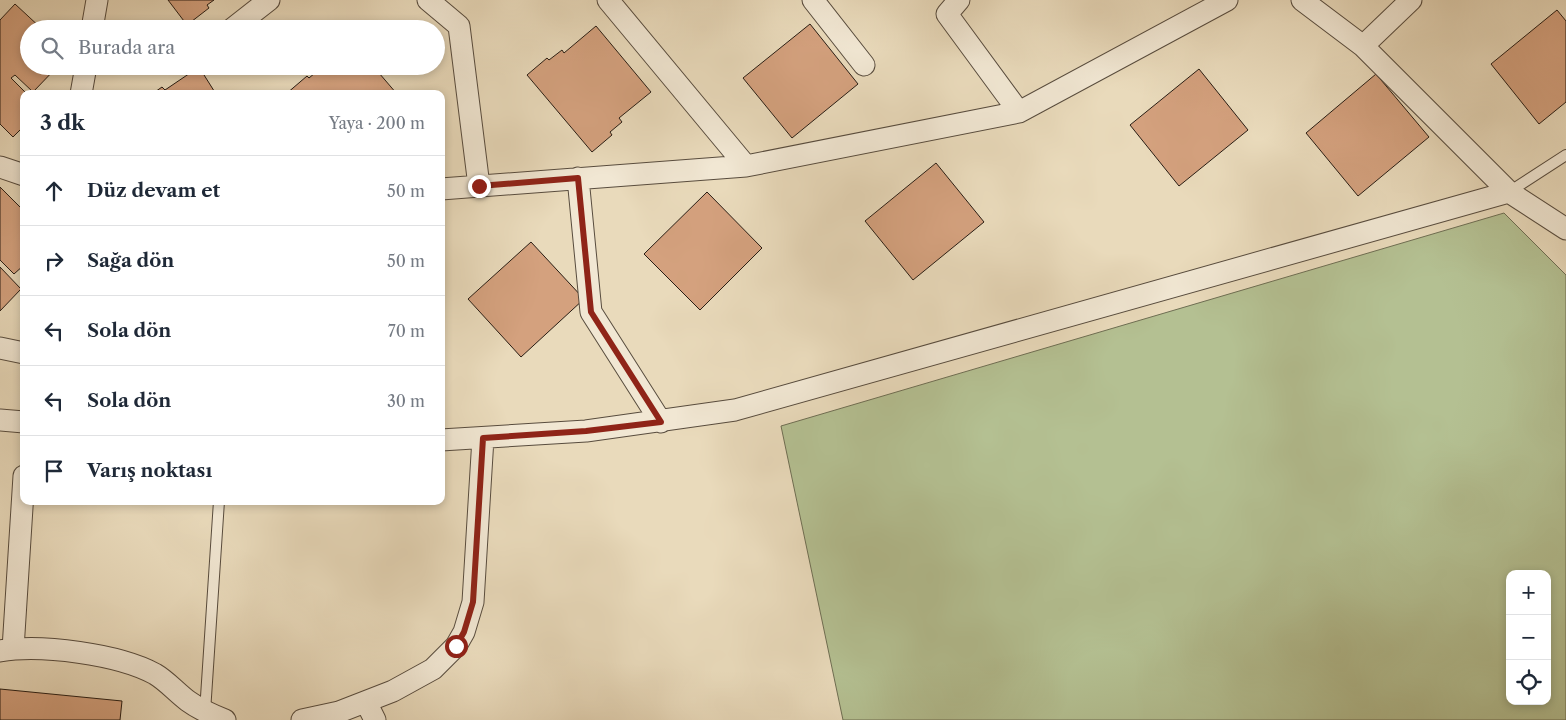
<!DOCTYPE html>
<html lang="tr">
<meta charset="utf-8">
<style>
:root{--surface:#fff;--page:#f2f2f3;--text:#1f2937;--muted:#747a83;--line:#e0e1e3}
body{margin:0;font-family:"Libre Caslon Text",serif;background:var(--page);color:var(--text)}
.controls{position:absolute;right:15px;bottom:15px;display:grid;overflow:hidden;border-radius:10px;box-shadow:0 2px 8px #0003}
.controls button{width:45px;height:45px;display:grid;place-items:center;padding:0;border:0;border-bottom:1px solid var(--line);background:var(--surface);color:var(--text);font:25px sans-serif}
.stop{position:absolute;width:15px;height:15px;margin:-11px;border:4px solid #8f2418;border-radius:50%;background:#fff}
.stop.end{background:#8f2418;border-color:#fff;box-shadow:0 1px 5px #0008}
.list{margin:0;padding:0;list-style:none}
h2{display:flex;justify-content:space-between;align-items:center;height:65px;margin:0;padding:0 20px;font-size:21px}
h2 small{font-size:16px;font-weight:400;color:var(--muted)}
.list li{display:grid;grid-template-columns:32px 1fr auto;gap:15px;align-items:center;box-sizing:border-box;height:70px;padding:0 20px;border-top:1px solid var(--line)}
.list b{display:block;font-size:19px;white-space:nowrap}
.list em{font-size:16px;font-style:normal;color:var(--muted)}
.icon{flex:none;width:28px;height:28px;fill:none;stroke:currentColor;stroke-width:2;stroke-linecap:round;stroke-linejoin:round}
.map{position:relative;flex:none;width:1566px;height:720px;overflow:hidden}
.search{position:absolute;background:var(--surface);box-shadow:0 2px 8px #0003;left:20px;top:20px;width:425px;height:55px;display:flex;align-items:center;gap:12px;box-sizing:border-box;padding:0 18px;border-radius:28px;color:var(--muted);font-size:19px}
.panel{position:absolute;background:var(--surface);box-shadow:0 2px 8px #0003;left:20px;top:90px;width:425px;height:415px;border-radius:10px}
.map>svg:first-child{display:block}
.green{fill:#b4c092;stroke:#6e6e53;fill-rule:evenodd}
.building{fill:#d4a17e;stroke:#281d14}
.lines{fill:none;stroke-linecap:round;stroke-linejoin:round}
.lane-casing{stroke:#584c3e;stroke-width:12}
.street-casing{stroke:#584c3e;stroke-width:23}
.lane{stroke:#f1e7d3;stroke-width:10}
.street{stroke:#f1e7d3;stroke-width:21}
.route{stroke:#8f2418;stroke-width:6}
</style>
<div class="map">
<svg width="1566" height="720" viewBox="0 0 1566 720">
<rect width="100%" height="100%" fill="#e9dabb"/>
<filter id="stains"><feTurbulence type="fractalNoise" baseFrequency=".004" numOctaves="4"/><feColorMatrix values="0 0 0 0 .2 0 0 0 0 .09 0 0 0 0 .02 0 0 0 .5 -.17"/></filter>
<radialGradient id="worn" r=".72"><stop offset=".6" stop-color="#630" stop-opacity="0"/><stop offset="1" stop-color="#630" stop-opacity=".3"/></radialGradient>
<path class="green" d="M1504,213L1566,275V720H843L781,426ZM1510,574H1547V701H1510Z"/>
<path class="building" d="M168,0H214L207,5L209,8L187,25Z
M15,4L42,29H29V66H58L33,92L15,75L11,78L27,94H24V126L13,137L0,124V20Z
M1557,10L1566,21V102L1539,124L1491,64Z
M810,24L858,84L792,138L743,78Z
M596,26L651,92L619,118L622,122L610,132L612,135L592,152L527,75L547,58L549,60L562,50L564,53Z
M329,66H373L397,94H286L307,76L309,78L321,68L324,71Z
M199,67L216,94H152L162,87L165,90Z
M1199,69L1248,130L1179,186L1130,125Z
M1376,74L1429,137L1358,196L1306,133Z
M936,163L984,222L913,280L865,221Z
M0,187L24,211V265L14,274L0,260Z
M707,192L762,248L700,310L644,254Z
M531,242L584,299L521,357L468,299Z
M0,267L21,289L0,311Z
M0,689L122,701L120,720H0Z"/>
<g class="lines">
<defs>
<path id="lane" d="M1509,192L1566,155
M205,712L219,501"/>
<path id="street" d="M428,0L459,26L479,186
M608,0L746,166
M813,0L864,65
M959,0L947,14L1019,112
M1302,0L1363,46L1509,192L1566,229
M92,29L97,0
M232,29L269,0
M1363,46L1411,0
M81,94L86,66
M0,167L24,175
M578,178L591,312L661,422
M441,189L746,166L1019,112L1227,0
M0,348L24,353
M0,420L24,422
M441,440L586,431L735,410L1509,192
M13,649L24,476
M0,651C41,644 118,654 155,674C167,681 176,692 188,701C199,709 212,715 225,720
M366,702L375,720
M302,720L339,712L393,691L433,669L456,646L464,632L473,602L483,438"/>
</defs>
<use href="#lane" class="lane-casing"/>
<use href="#street" class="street-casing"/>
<use href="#lane" class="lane"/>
<use href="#street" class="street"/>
</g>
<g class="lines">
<path class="route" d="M456,646L464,632L473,602L483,438L586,431L661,422L591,312L578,178L479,186"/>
</g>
<rect width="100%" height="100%" filter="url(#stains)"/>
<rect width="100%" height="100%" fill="url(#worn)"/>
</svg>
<div class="controls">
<button>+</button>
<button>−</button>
<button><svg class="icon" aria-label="locate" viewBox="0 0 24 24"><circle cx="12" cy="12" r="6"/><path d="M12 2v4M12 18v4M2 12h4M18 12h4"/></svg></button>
</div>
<div class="stop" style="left:456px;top:646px"></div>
<div class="stop end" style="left:479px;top:186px"></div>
<div class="search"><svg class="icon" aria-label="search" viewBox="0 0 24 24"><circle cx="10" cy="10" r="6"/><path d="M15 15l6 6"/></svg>Burada ara</div>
<section class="panel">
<h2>3 dk<small>Yaya · 200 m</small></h2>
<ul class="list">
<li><svg class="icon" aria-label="ahead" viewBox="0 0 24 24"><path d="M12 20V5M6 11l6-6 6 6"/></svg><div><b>Düz devam et</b></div><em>50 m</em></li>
<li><svg class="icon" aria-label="right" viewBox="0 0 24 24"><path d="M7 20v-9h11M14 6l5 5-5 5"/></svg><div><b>Sağa dön</b></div><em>50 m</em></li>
<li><svg class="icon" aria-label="left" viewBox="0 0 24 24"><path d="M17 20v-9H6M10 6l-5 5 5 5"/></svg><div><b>Sola dön</b></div><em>70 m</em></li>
<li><svg class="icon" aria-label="left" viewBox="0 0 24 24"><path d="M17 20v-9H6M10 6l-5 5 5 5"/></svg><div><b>Sola dön</b></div><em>30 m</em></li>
<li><svg class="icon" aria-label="arrive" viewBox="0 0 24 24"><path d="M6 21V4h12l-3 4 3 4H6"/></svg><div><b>Varış noktası</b></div></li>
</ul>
</section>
</div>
